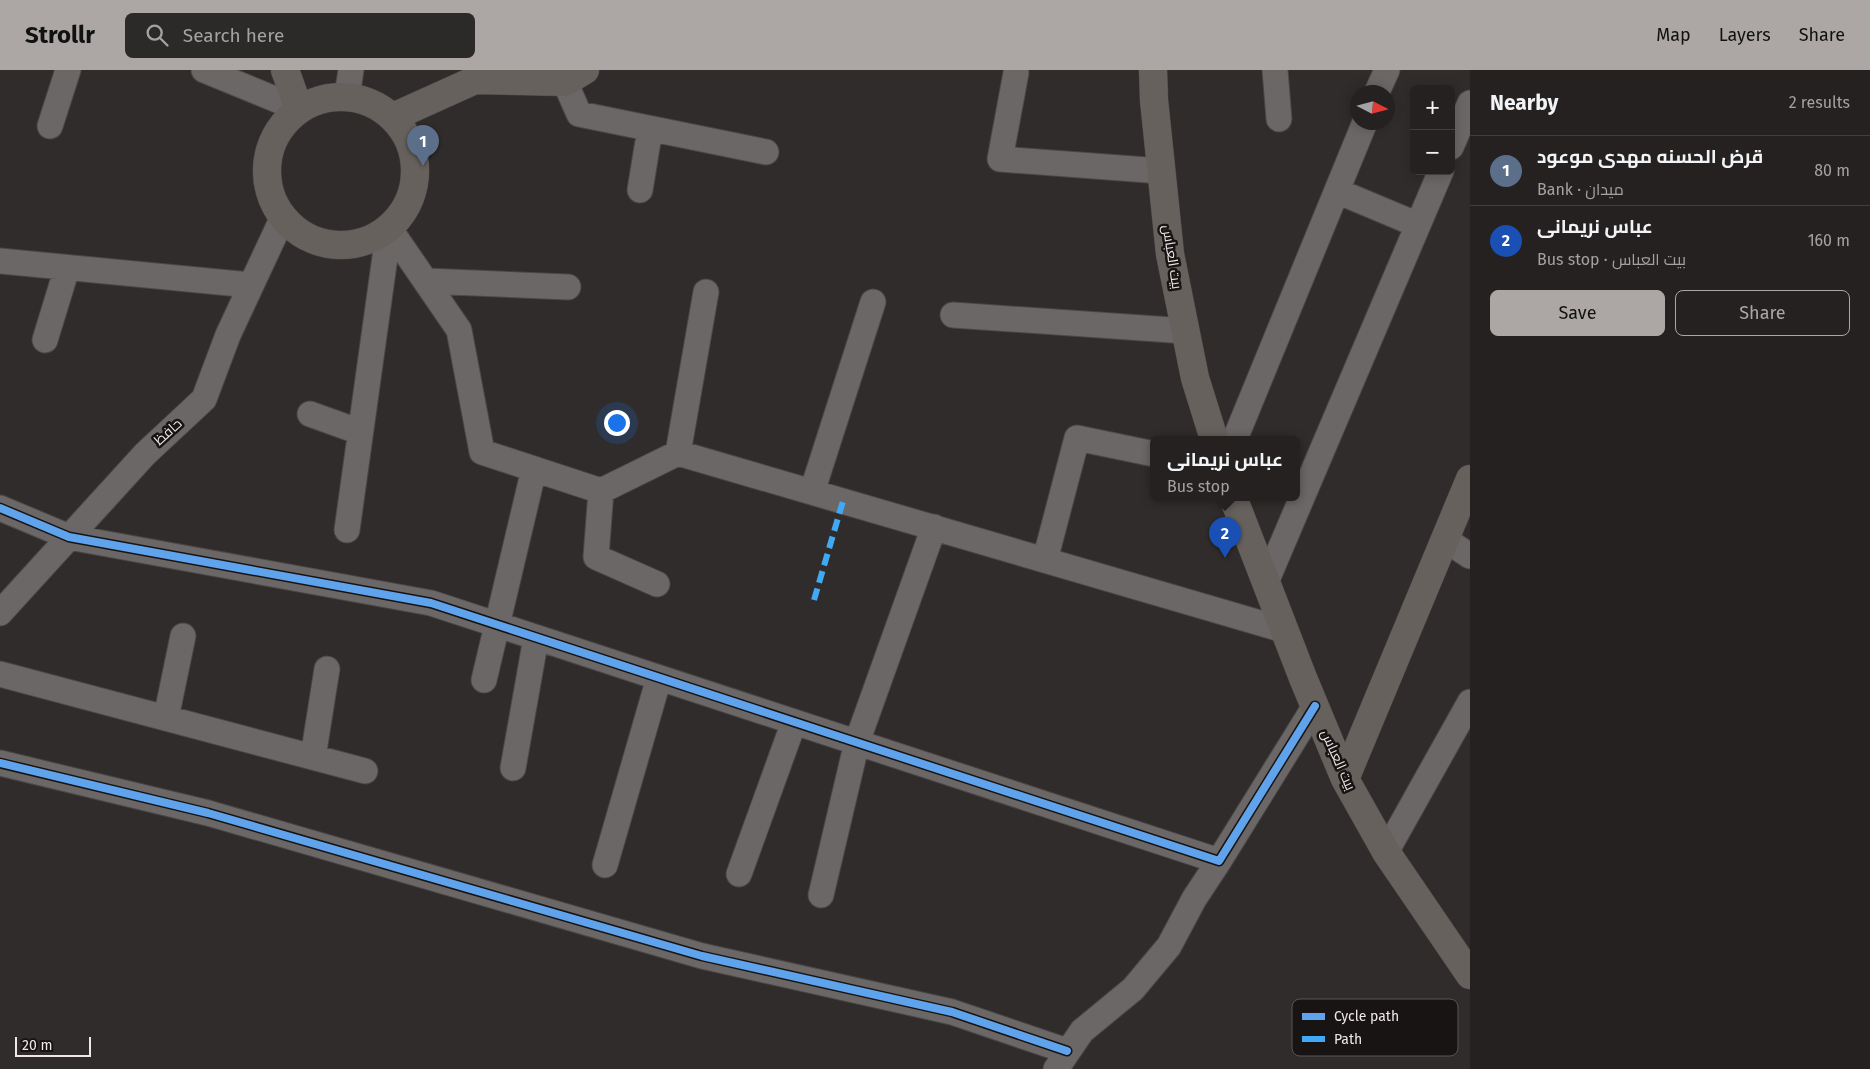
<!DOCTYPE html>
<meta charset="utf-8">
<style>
:root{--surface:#242120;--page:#2c2929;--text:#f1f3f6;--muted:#a3a3a5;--line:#413e3e;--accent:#aca7a5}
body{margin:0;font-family:"Fira Sans",Cairo,sans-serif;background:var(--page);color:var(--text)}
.controls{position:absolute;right:15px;top:15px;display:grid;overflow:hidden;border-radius:8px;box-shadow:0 2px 12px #0003}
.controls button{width:45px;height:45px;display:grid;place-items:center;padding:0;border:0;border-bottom:1px solid var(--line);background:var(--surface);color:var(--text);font:25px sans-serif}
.compass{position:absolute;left:1350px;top:15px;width:45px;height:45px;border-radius:50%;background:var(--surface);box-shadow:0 2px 12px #0003;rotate:96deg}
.scale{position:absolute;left:15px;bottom:12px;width:76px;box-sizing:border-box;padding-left:5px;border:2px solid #eee9e7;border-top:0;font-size:14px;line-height:18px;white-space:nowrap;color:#eee9e7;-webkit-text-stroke:4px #181413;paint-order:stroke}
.you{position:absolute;left:616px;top:352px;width:18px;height:18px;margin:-12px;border:4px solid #fff;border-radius:50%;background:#1a73e8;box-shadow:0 0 0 8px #1a73e833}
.badge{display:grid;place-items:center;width:32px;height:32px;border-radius:50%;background:var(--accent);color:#fff;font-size:16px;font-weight:700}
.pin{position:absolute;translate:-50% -41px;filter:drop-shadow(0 1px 2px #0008)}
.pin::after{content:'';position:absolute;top:26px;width:18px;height:15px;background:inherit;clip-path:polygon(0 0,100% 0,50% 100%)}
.popup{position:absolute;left:1150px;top:366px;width:150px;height:65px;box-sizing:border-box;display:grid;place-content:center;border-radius:8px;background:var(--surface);filter:drop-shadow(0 1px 4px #0005);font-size:16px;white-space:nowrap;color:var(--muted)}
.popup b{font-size:19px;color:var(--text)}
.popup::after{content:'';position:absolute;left:50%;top:100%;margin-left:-10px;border:10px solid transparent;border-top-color:var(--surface)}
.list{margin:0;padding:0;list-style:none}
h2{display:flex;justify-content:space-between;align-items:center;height:65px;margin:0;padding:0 20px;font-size:21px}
h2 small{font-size:16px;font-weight:400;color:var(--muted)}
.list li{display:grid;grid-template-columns:32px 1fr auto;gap:15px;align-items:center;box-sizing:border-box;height:70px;padding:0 20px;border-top:1px solid var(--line)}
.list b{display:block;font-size:19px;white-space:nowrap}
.list p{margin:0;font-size:16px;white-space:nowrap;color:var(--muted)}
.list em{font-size:16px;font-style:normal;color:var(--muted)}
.actions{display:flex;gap:10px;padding:15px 20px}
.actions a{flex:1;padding:11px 0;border:1px solid var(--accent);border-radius:8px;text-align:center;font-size:18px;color:var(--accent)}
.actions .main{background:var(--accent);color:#111}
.icon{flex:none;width:28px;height:28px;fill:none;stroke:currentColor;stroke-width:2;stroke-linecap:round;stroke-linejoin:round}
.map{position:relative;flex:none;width:1470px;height:999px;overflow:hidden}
header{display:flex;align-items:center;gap:30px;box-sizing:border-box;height:70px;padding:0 25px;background:var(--accent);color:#111}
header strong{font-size:24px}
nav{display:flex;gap:28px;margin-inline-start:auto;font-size:18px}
.search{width:350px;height:45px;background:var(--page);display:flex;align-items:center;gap:12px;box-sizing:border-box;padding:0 18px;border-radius:8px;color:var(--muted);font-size:19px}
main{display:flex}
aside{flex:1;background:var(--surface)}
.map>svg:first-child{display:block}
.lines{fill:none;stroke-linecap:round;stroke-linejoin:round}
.street-casing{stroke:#4b4746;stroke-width:27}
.secondary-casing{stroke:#4b4746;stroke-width:29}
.street{stroke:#6b6766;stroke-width:25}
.secondary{stroke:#67615d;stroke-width:28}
.quiet{stroke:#3fa9f5;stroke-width:6;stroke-dasharray:12 6;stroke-linecap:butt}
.cycleway-casing{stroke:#181413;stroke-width:11}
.cycleway{stroke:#60a3ed;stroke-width:8}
.labels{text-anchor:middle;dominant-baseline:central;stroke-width:5;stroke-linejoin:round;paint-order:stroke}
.street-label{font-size:14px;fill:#eee9e7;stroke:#181413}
.key{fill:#181413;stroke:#585453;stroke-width:1}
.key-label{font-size:14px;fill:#eee9e7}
</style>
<header>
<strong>Strollr</strong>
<div class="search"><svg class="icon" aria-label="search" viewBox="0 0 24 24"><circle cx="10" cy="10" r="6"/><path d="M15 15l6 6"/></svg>Search here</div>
<nav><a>Map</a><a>Layers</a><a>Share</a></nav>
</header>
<main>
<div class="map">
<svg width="1470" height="999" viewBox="0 0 1470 999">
<rect width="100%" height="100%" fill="#302c2b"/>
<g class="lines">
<defs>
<path id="street" d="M204,0L299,39
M1275,0L1279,49
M1016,3L1000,89L1161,101
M565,12L579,44L766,82
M1377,22L1387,0
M347,26L351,0
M50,56L68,0
M1451,77L1470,33
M640,120L650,59
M1337,121L1418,155
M389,158L459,260L482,382L601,421L678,383L1284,560
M0,191L250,215
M426,211L568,217
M953,245L1186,261
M45,270L67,198
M310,344L360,362
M1235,369L1365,52
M678,383L706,222
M601,421L596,487L657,514
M812,422L873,232
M0,438L69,467L431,533L1219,791L1315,636
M347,460L389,158
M1446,470L1470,486
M1045,490L1077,368L1154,384
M1266,512L1441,101
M0,543L145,384L204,329L228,265L283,147
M0,604L365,701
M484,610L534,399
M166,648L183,566
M313,687L327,599
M0,693L208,743L702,886L952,942L1067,981
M513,698L536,568
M1386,782L1470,632
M605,795L659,608
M739,804L794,652
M821,825L857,672L934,457
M1056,999L1082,961L1133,919L1169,876L1194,829L1219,791"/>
<path id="secondary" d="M285,0L299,39
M1153,0L1154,30L1170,184L1195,308L1214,369
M267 101a74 74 0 1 1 148 0a74 74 0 1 1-148 0Z
M393,47L475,10L565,12L585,0
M1233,427L1303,608L1345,709L1386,782L1470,905
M1345,709L1470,409"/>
</defs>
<use href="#street" class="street-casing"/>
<use href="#secondary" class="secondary-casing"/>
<use href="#street" class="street"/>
<use href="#secondary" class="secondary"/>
<path class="quiet" d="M814,530L843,431"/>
<defs>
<path id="cycleway" d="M0,438L69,467L431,533L1219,791L1315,636
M0,693L208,743L702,886L952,942L1067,981"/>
</defs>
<use href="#cycleway" class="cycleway-casing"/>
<use href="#cycleway" class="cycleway"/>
</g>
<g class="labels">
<g class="street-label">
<text transform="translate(1172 187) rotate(81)">بیت العباس</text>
<text transform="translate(168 362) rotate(-42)">حافظ</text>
<text transform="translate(1338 690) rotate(66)">بیت العباس</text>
</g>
</g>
<rect x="1292" y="929" width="166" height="57" rx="8" class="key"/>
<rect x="1302" y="943" width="23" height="7" fill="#60a3ed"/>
<rect x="1302" y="966" width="23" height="6" fill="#3fa9f5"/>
<g class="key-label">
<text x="1334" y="951">Cycle path</text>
<text x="1334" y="974">Path</text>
</g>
</svg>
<div class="controls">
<button>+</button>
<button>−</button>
</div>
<svg class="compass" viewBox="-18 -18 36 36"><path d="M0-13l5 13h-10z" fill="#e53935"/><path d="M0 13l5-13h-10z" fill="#a3a3a5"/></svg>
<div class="scale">20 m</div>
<div class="you"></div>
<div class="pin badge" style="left:423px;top:96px;background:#5c6f8a">1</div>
<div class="pin badge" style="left:1225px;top:488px;background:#1a4fb4">2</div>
<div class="popup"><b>عباس نریمانی</b>Bus stop</div>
</div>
<aside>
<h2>Nearby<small>2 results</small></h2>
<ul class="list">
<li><span class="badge" style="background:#5c6f8a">1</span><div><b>قرض الحسنه مهدی موعود</b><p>Bank · میدان</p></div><em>80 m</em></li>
<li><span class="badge" style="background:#1a4fb4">2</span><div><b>عباس نریمانی</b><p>Bus stop · بیت العباس</p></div><em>160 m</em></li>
</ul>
<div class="actions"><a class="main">Save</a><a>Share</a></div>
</aside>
</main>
